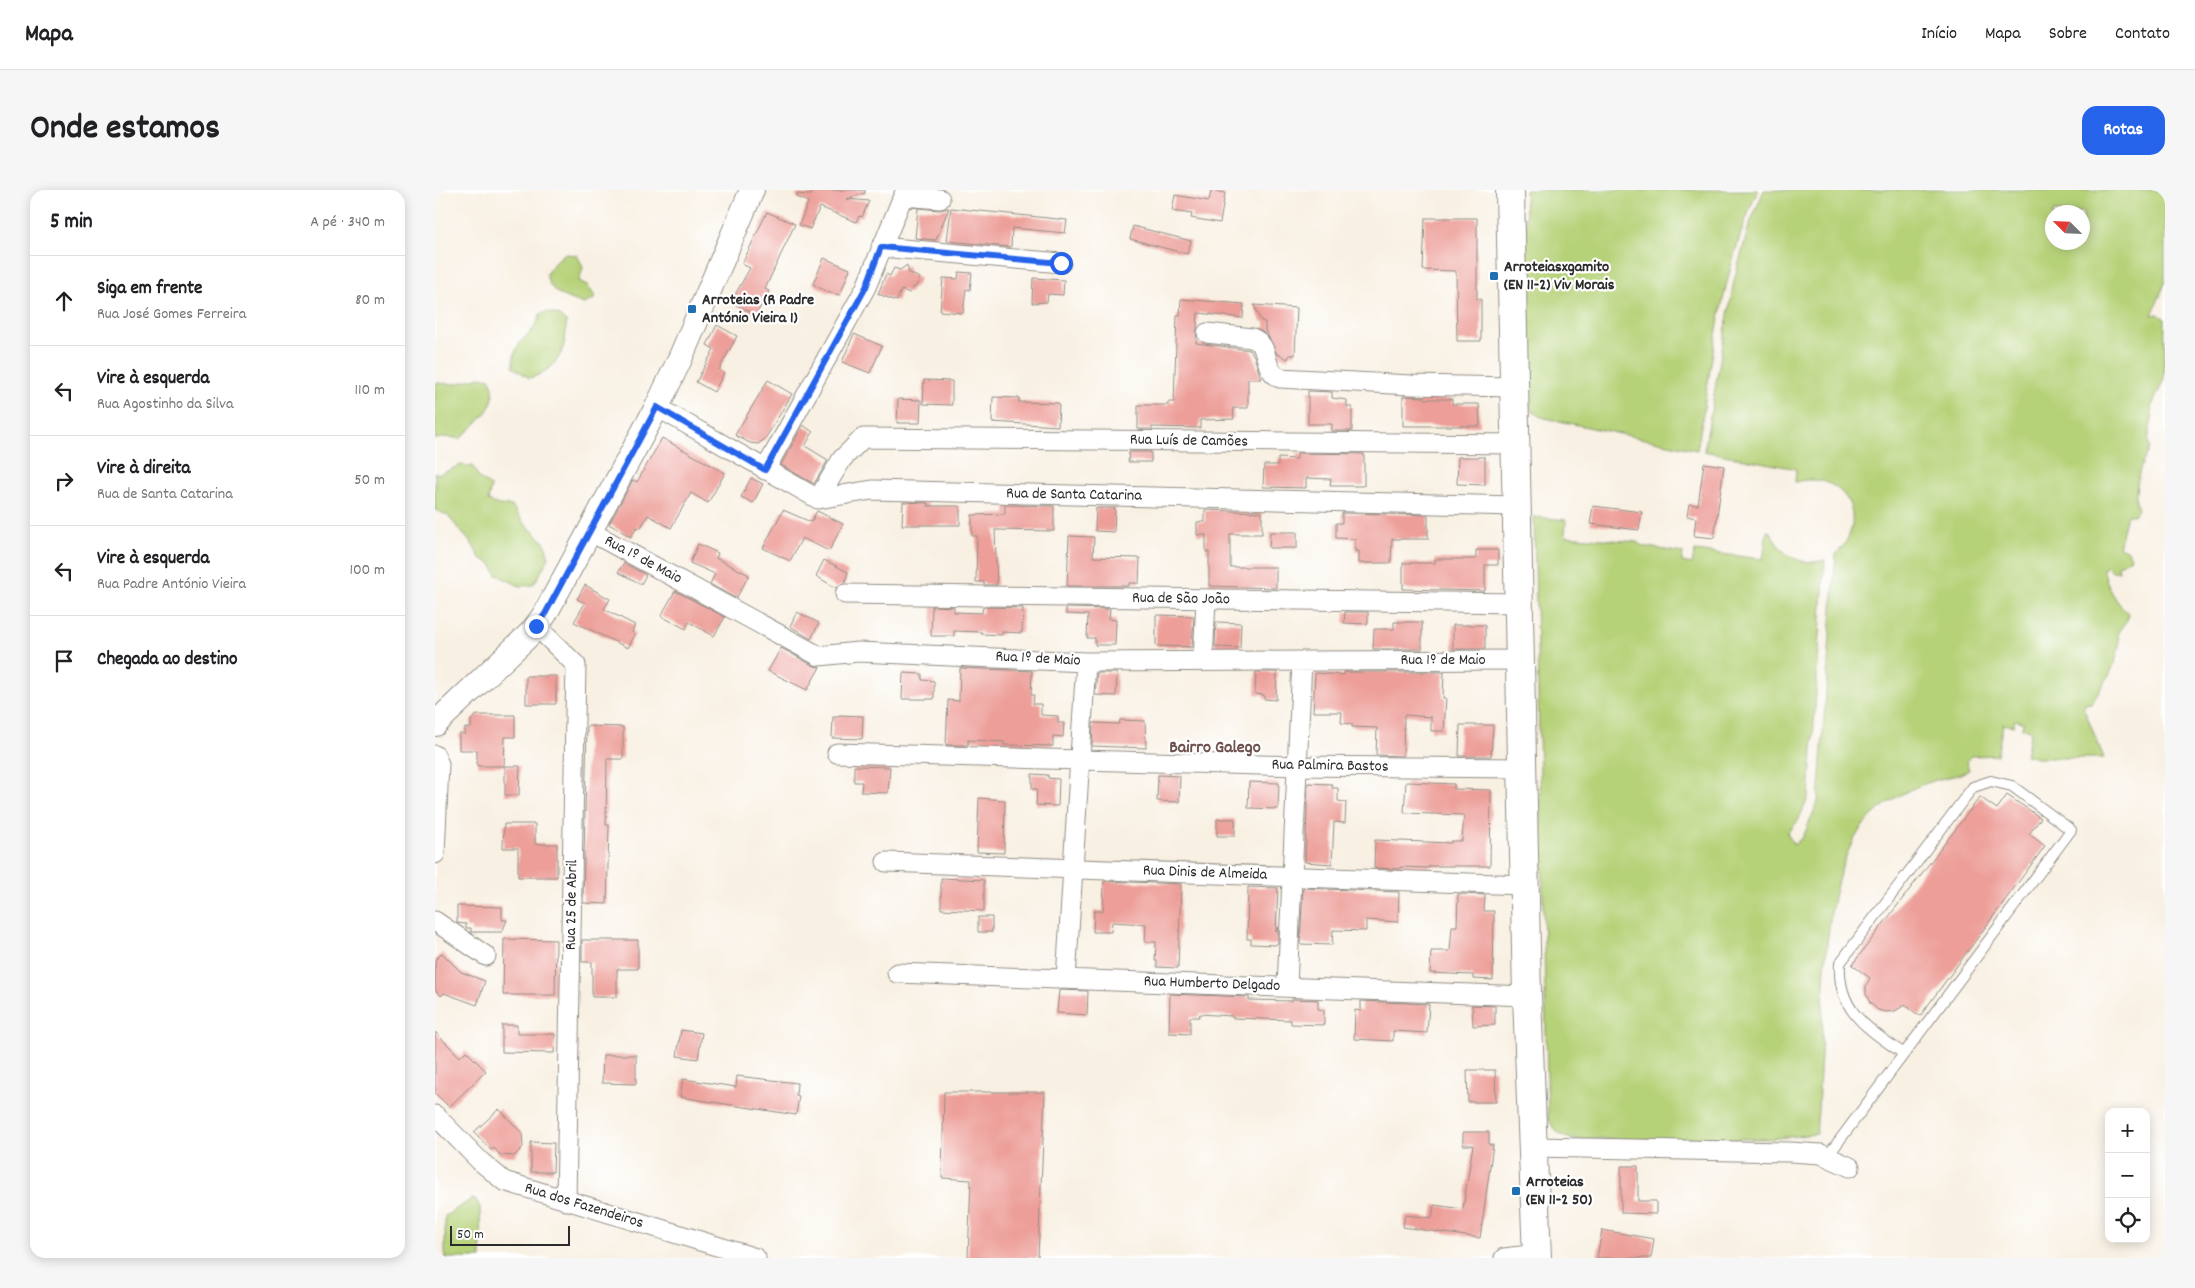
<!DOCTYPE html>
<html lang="pt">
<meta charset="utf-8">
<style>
:root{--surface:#fff;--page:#f6f6f6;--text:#202124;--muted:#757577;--line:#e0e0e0;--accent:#2563eb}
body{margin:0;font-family:Dekko,sans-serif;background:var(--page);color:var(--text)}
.controls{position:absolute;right:15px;bottom:15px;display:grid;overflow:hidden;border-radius:10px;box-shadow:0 2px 12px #0003}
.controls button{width:45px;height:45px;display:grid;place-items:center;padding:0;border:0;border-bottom:1px solid var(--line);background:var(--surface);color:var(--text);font:25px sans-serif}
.compass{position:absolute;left:1610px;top:15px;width:45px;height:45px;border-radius:50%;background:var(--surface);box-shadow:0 2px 12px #0003;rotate:294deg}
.scale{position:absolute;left:15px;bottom:12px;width:120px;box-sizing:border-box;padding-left:5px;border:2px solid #2b2b2b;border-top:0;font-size:14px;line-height:18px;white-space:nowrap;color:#2b2b2b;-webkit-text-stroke:4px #fff;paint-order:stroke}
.stop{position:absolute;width:15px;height:15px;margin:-11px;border:4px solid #2563eb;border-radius:50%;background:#fff}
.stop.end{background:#2563eb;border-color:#fff;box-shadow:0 1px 5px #0008}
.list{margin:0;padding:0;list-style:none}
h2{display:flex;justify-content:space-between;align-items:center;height:65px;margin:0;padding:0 20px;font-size:21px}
h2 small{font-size:16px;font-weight:400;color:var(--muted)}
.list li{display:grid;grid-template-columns:32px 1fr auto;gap:15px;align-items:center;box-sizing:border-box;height:90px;padding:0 20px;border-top:1px solid var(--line)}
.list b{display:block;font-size:19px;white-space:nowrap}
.list p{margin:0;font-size:16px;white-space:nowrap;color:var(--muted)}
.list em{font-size:16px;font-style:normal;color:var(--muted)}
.icon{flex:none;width:28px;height:28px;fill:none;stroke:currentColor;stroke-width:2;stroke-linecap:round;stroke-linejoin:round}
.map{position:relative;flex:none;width:1730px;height:1068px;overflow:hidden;border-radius:15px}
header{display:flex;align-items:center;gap:30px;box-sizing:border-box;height:70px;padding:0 25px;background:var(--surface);border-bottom:1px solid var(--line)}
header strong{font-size:24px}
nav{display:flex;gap:28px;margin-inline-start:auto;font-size:18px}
.intro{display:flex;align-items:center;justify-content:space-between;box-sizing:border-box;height:120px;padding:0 30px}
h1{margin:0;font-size:35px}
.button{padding:12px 22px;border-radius:15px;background:var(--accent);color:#fff;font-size:18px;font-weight:700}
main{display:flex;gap:30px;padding:0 30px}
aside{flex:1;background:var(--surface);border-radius:15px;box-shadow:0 2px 12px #0003}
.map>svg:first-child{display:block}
.grass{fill:#b6d278;stroke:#707e52;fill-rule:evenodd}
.building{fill:#ed9e98}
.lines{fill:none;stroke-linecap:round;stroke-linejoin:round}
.service-casing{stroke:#928e86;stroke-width:12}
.minor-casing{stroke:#928e86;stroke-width:21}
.tertiary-casing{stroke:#928e86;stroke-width:26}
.primary-casing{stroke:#928e86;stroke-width:30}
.service{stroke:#fff;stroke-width:10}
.minor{stroke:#fff;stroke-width:19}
.tertiary{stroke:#fff;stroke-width:24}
.primary{stroke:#fff;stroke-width:28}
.route{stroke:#2563eb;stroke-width:6}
.poi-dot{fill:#1f6fb2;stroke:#fff;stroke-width:2}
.labels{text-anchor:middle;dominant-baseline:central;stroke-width:4.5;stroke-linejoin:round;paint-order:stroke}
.poi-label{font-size:16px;font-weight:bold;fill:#2b2b2b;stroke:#fff;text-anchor:start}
.street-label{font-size:16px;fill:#2b2b2b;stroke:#fff}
.neighbourhood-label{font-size:18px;font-weight:bold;fill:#6f5351;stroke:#fff}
</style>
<header>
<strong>Mapa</strong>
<nav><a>Início</a><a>Mapa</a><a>Sobre</a><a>Contato</a></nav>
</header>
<div class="intro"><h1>Onde estamos</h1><a class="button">Rotas</a></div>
<main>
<aside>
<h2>5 min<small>A pé · 340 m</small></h2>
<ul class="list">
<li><svg class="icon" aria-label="ahead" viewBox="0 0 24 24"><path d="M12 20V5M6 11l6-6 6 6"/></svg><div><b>Siga em frente</b><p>Rua José Gomes Ferreira</p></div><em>80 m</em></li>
<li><svg class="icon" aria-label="left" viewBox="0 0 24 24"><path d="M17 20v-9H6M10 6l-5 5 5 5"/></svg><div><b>Vire à esquerda</b><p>Rua Agostinho da Silva</p></div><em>110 m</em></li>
<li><svg class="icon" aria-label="right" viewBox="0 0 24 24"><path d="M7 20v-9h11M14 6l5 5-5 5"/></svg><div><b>Vire à direita</b><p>Rua de Santa Catarina</p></div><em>50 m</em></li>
<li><svg class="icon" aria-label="left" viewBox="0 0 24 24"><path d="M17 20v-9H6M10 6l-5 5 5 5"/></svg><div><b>Vire à esquerda</b><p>Rua Padre António Vieira</p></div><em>100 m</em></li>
<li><svg class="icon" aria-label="arrive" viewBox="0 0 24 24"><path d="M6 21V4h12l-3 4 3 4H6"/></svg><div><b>Chegada ao destino</b></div></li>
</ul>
</aside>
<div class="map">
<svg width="1730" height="1068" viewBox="0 0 1730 1068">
<rect width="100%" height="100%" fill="#fff"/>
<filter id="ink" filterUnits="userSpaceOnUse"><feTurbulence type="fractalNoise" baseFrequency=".02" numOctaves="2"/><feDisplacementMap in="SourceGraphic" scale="10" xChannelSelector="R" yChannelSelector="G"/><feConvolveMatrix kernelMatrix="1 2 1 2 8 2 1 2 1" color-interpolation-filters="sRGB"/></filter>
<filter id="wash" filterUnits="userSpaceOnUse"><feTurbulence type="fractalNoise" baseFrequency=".0096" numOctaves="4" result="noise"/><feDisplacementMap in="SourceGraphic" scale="20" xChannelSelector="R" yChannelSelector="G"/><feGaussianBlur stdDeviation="1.12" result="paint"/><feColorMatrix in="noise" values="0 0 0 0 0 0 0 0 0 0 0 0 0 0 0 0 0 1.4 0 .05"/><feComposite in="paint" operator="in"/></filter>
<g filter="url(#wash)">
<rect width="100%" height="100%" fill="#f8f0e2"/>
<path class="grass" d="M1090,0H1323C1286,80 1277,174 1262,260L1110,228L1104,226L1095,218Z
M1329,0H1730V93L1717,125L1723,124L1730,129L1729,189L1716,218C1721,229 1710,243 1715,258C1713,265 1708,270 1706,276C1703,285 1698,311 1703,319L1699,325H1692L1684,357L1693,361L1696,368L1683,376L1684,381H1676L1673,376L1668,379C1672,395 1680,412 1693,423L1692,430L1683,442L1684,457L1680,472L1674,486L1656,513L1650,514L1649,519L1669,568H1602L1591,565L1596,540L1587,538L1588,532L1580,530L1578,536L1568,534L1562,565L1537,566L1531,571L1534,580C1523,586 1512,587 1501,590C1477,597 1454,609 1436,627C1386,676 1390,798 1386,864C1385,882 1384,900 1383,918C1383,926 1381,935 1382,944L1332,949H1137C1124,946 1117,939 1113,927L1099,327L1131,330L1130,346L1202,352L1207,356L1248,363L1247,372L1257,374L1260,361L1328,369L1332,341L1336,342C1345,365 1365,377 1390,370L1374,606L1363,631L1352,643L1359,655L1368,647L1383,612L1401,364C1437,329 1409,279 1360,292L1361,279L1269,261L1299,91L1314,36ZM1618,22H1648V52H1618Z
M129,64L142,65L148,77L144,91L152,95L161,108L149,114C131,107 115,105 111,84L120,72Z
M113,122L124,125L131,132C132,160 122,181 94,188L78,177C78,145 101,147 105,124Z
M45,187L55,189C68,215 41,232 25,249L14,247L0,249V193L20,194Z
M26,275L38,276L44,288L56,296L53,311L64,315L77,316L88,332L110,353L114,368C108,377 105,386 98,395L85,396L62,385L56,374L45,368L37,354L12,325L0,320V283L5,284Z
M37,1009L41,1010L45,1017L46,1068H10V1026Z"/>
<g id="blocks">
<path class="building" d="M378,0H430V3L412,9L434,11L427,27L424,26L421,32L385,17L375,39L364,35L373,12L361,7L362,4L376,5Z
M776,1L790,3L785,33L756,28L757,24L737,21L740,5L774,11Z
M483,18L504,20L514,18L501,50L480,48Z
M516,18L632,30L630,43L577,38L576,57L512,51Z
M332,22L360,34L330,99L334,101L321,125L296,112L315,78L307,74Z
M990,28H1042V109H1046V151H1022L1021,81L988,80Z
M698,36L756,51L752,64L695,49Z
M389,68L415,79L405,105L392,102L378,94Z
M472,75L474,83L485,88L481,96L477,98L475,103L466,100L462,111L443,104L451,84L455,86L459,78L465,80Z
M524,82L537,83L535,100L531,99L528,123L505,121L508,88L523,89Z
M598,88L629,90L628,105L613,104L612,112L597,113Z
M746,109L809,114L808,128L763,123L761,153L815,160L819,166L826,189H813V218H798L799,229L765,230V238L717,237V239H703V215H733V212H739L742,125H745Z
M819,115L862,118L860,165H854L853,169L842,164L830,140V132L826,131Z
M282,135L302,146L284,180L289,183L279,202L261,192L279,159L272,155Z
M419,144L447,156L435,183L407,172Z
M333,190L357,204L330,249L323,254L315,253L300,245Z
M489,190L517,191V215L488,214Z
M873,201L897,202V208L912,210V217H917V241H897V234H873Z
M968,206L990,207V209H1017V214H1044L1045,236H968Z
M558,207L584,208V212L624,213L623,236L557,232Z
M463,209L486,210L485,233H462Z
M368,235L378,242L370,256L393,270L379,294L346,275Z
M227,248L290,283L273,313L256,303L236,338L213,325L205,339L202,337L196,347L174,334L198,290L202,292Z
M694,262H716V272H693Z
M862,263L929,264V296H895L896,289L871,288V298L828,297L829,275H843V268L862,269Z
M1023,267H1050V295L1022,294Z
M1269,273L1289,276L1279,348L1259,346L1261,328L1252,326L1254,314L1263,315Z
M316,288L328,294L318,313L306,307Z
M468,312L493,313V316H525V335H467Z
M570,315L619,316V341L560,340L562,395H549V392H541L542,346H537V325L570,324Z
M1158,316L1207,322L1204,340L1155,334Z
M661,318H680L679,342L660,341Z
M348,320L376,332L382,321L408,334L394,361L367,348L355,371L328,358Z
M770,320L827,322V344H795V377H841V398L774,396V362H771V345H762V332H770Z
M907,323L993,325V349H957L956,373H924V361H920V349L901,348V333H907Z
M835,342H862V358H834Z
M634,346L659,347L658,367L705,368L704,393H694V396H632Z
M263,354L283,363L281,368L314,385L302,407L300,408L275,394L280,384L255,373Z
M1041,360H1063V375H1050V401L968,399V373H1000V369H1041Z
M389,370L413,382L410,393L401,398L381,386Z
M189,373L211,385L206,394L183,382Z
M150,395L175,409L169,419L200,435L197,442L200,444L193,458L139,432L150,413L142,409Z
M240,401L290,427L279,446L254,432L251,439L226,426Z
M497,416L519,417V422L547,423L548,417L588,418L587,443L567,442V445L546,444L547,442L519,441V446H496Z
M631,418L675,419L674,429L681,430L680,455H660V448H652L653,425L631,424Z
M362,422L384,433L376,449L355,436Z
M910,422H933V434L909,433Z
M721,425L759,426L757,457L721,456Z
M781,432L806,433L805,458L780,457Z
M959,432H987V459H938L939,439H959Z
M1018,435H1050V459H1018Z
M346,458L379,476L385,477L372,500L333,481Z
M525,478L597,481L596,505H599L598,514H606V525L623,526V533H629L628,547L618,546V556L569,555V552L533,550V555H511L513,510L524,511Z
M821,482H842L841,510L829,509V505L820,504Z
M909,482H1009L1008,508H1011L1009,541H996V527L969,525L968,566L941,565L942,538L917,537V534L906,533L907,522H878L880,483L909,485Z
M468,483L487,484V490L499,491V509H467Z
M662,483H682L681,506L660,505Z
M91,486H121V514H91Z
M42,525H80V547H70L69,576H42V560H24V544H30V538H36V530Z
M404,525L428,526L427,549L397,548L398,527H404Z
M685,530L710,531L711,558L657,556L658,533L684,534Z
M1025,535H1058L1056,566H1024Z
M152,536L188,537V569H172L171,635H174L172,714L148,713Z
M70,576H85L84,605H70Z
M419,576L455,577L453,603L426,602L427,592H419Z
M597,584L613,585V588L624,589L623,616L601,615L602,599H597Z
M723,585L745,586L744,612L722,611Z
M814,592L844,593L843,619L813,618Z
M971,592L1019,594V599L1056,600L1055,676H994V678L965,677V679L939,678L940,650L1016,653V651H1027L1029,625L969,623Z
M873,593L897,594V598H903V611L911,612L910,633L899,632L897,674L870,672Z
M1572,605L1606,628L1594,644L1610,656L1485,826L1470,815L1460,821L1451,822L1443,820L1435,813L1431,804V796L1435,788L1417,775L1545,607L1562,619Z
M544,608L570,610L569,663L542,662Z
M782,629H800V646H782Z
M69,634H100V654H122V687H83V658H68Z
M506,688L549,690V721L506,719Z
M669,691L746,694L743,778L722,777V771H720L721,752H710L711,734L677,732L676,742H658L659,721H668Z
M813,697L843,698L841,742L843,737V753L840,755L816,754V749H812Z
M868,698L964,702L963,732L931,730V741L898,740L897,755L865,754Z
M1023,704L1050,705L1049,721H1059L1058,790L1038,789V785L995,783L996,761H1015L1017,736H1022Z
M22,716L67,717V730H72L67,742H36V738H31V734L22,733Z
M543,727H557V742H543Z
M69,749L121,750L120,805H68Z
M147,750H203V779H182V807H157V772H147Z
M7,763L26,782L50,791L42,815L9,803L6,806L0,800V770Z
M624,800L653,801L652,825L622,823Z
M735,804L814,807V810L857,811V809L883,810V819L889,820V835L856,834V830L797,828V826L765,824L764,827H755V844L734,843Z
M926,811L994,814L992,843L958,841V851L919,849L920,820L926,821Z
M1037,815L1060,816V835L1038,836Z
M67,835H82V844H120L119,863L67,862Z
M246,840L267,843L263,869L242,866Z
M0,842L25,867L31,861L51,881L14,917L0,903Z
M168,865H201V894L167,893Z
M1032,880H1060L1061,912H1033Z
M302,886L362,893L361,905L364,906L361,925L245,907L248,889L301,897Z
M509,902H610L603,1068H533L536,990L507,988Z
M64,919L87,943L88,957L79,966L65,965L59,958L56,960L39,942Z
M1028,942H1054V955H1058L1045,1048L968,1037L970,1025L997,1028L999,1015L1028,1019L1038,955H1028Z
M96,952L119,953L118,982H96Z
M1186,976H1203V1011H1221V1024L1186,1023Z
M1167,1040L1219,1049L1216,1068H1162Z"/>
</g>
</g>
<g filter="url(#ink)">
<use href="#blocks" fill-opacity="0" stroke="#928e86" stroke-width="1"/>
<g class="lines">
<defs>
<path id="service" d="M1392,967L1636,640L1577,596L1556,591L1538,597L1405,773C1402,822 1434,839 1469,864"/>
<path id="minor" d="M446,57L626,73
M772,143L817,148C838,157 825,178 845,188L976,195L1079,197
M222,217L383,309L437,300L1081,316
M330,280L431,97L468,6L505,9
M383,309L407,269L428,248L1080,254
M154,341L384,466L423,462L651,472L1084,470
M410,404L1083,413
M101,436L141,475L131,1011
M768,471L771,409
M402,563L862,576L1087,578
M0,565L4,574L0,664
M451,672L1089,695
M0,731L51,766
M462,783L1092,806
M631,789L651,472
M852,797L867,471
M0,925L45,971L69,991L321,1068
M1098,957L1355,962L1386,964L1415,977
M1069,1068L1102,1064"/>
<path id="tertiary" d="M0,534L98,441L110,424L222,217L244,171L317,0"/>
<path id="primary" d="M1075,0L1092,806L1102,1068"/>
</defs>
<use href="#service" class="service-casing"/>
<use href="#minor" class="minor-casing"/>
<use href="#tertiary" class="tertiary-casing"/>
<use href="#primary" class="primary-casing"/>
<use href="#service" class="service"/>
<use href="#minor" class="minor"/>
<use href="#tertiary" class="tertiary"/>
<use href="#primary" class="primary"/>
</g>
</g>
<g class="lines" filter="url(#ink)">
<path class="route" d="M101,436L110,424L222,217L330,280L431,97L446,57L626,73"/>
</g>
<g class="poi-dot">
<rect x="1054" y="81" width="10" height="10" rx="2.5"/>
<rect x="252" y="114" width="10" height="10" rx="2.5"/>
<rect x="1076" y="996" width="10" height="10" rx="2.5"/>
</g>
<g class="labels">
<g class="poi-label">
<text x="1069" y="77">Arroteiasxgamito<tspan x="1069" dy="18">(EN 11-2) Viv Morais</tspan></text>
<text x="267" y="110">Arroteias (R Padre<tspan x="267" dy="18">António Vieira 1)</tspan></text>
<text x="1091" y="992">Arroteias<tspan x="1091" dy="18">(EN 11-2 50)</tspan></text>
</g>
<g class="street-label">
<text transform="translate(754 251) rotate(1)">Rua Luís de Camões</text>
<text transform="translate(639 305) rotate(1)">Rua de Santa Catarina</text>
<text transform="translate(208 370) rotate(28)">Rua 1º de Maio</text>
<text transform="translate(746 409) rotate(1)">Rua de São João</text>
<text transform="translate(603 469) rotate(3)">Rua 1º de Maio</text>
<text x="1008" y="470">Rua 1º de Maio</text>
<text transform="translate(895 576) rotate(1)">Rua Palmira Bastos</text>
<text transform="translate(770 683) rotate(2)">Rua Dinis de Almeida</text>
<text transform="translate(137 715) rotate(-89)">Rua 25 de Abril</text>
<text transform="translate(777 794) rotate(2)">Rua Humberto Delgado</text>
<text transform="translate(149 1016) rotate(17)">Rua dos Fazendeiros</text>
</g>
<g class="neighbourhood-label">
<text x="780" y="558">Bairro Galego</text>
</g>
</g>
</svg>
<div class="controls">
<button>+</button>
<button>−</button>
<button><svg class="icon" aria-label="locate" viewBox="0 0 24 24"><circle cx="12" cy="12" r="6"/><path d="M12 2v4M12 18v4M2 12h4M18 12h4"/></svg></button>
</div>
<svg class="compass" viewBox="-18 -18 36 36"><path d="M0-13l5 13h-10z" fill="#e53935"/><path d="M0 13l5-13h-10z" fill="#757577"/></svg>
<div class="scale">50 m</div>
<div class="stop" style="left:626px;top:73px"></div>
<div class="stop end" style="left:101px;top:436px"></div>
</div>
</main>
